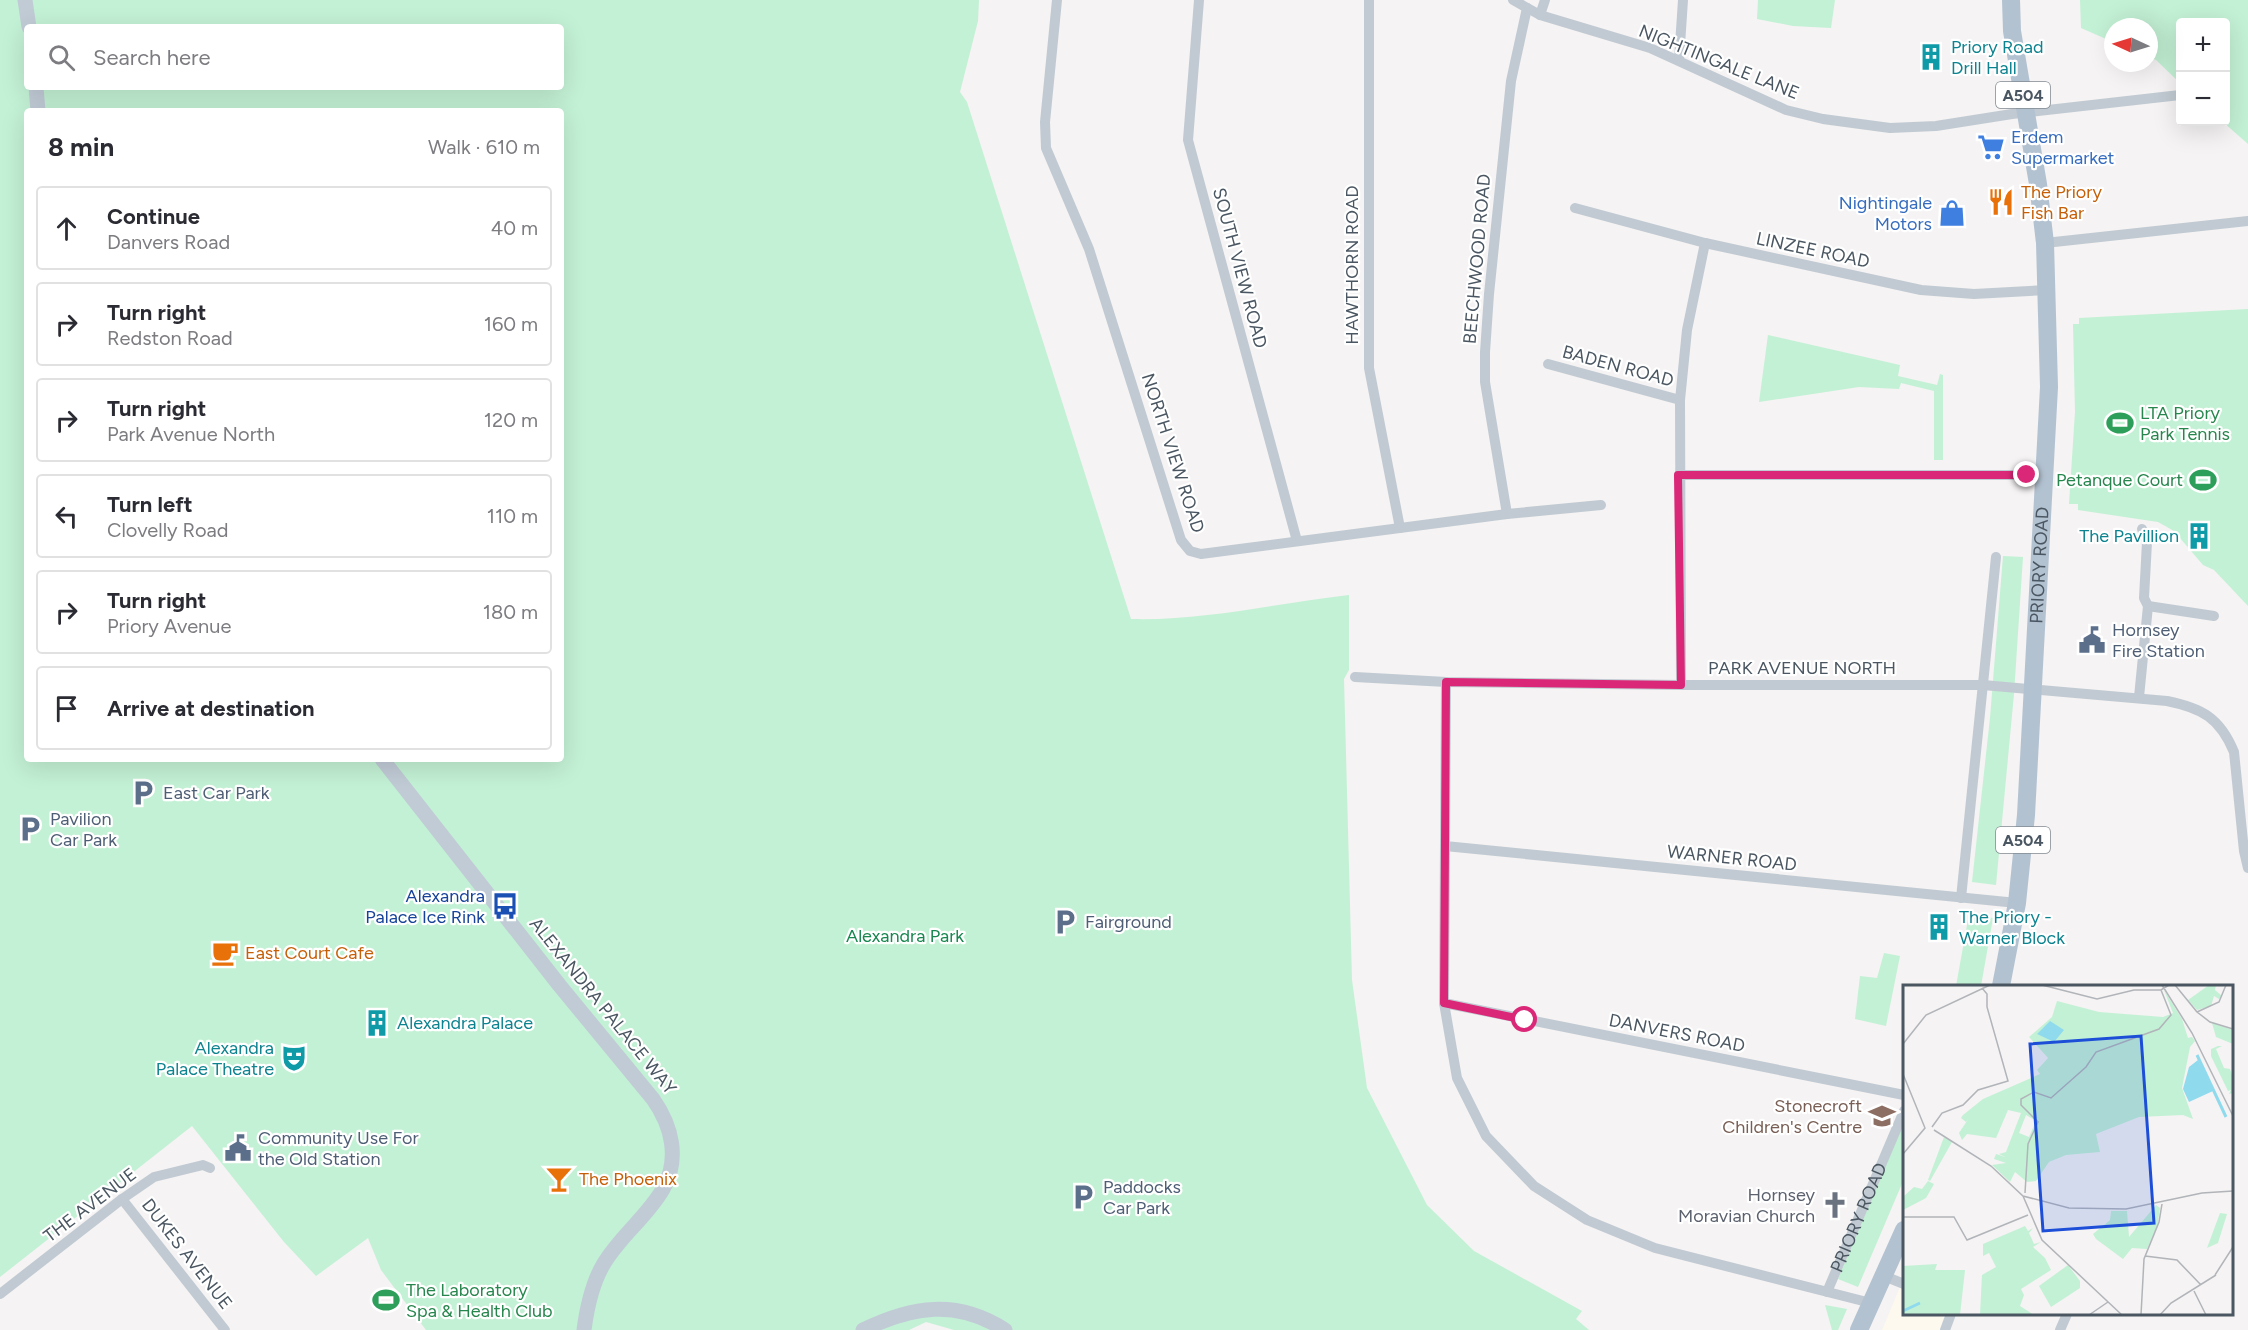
<!DOCTYPE html>
<meta charset="utf-8">
<style>
:root{--surface:#fff;--page:#f2f2f3;--text:#2b2b33;--muted:#7c7c81;--line:#e1e1e2}
body{margin:0;font-family:Figtree,sans-serif;background:var(--page);color:var(--text)}
.controls{position:absolute;right:18px;top:18px;display:grid;overflow:hidden;border-radius:6px;box-shadow:0 6px 24px #0002}
.controls button{width:54px;height:54px;display:grid;place-items:center;padding:0;border:0;border-bottom:2px solid var(--line);background:var(--surface);color:var(--text);font:30px sans-serif}
.compass{position:absolute;left:2104px;top:18px;width:54px;height:54px;border-radius:50%;background:var(--surface);box-shadow:0 6px 24px #0002;rotate:274deg}
.stop{position:absolute;width:18px;height:18px;margin:-14px;border:4px solid #db2777;border-radius:50%;background:#fff}
.stop.end{background:#db2777;border-color:#fff;box-shadow:0 2px 6px #0008}
.list{margin:0;padding:0;list-style:none}
h2{display:flex;justify-content:space-between;align-items:center;height:78px;margin:0;padding:0 24px;font-size:26px}
h2 small{font-size:20px;font-weight:400;color:var(--muted)}
.list li{display:grid;grid-template-columns:39px 1fr auto;gap:18px;align-items:center;box-sizing:border-box;height:84px;margin:0 12px 12px;padding:0 12px;border:2px solid var(--line);border-radius:6px}
.list b{display:block;font-size:22px;white-space:nowrap}
.list p{margin:0;font-size:20px;white-space:nowrap;color:var(--muted)}
.list em{font-size:20px;font-style:normal;color:var(--muted)}
.icon{flex:none;width:33px;height:33px;fill:none;stroke:currentColor;stroke-width:2;stroke-linecap:round;stroke-linejoin:round}
.map{position:relative;flex:none;width:2248px;height:1330px;overflow:hidden}
.search{position:absolute;background:var(--surface);box-shadow:0 6px 24px #0002;left:24px;top:24px;width:540px;height:66px;display:flex;align-items:center;gap:15px;box-sizing:border-box;padding:0 21px;border-radius:6px;color:var(--muted);font-size:22px}
.panel{position:absolute;background:var(--surface);box-shadow:0 6px 24px #0002;left:24px;top:108px;width:540px;height:654px;border-radius:6px}
.map>svg:first-child{display:block}
.commercial{fill:#fdf9ef}
.green{fill:#c3f1d5;fill-rule:evenodd}
.lines{fill:none;stroke-linecap:round;stroke-linejoin:round}
.street{stroke:#c1cad2;stroke-width:10}
.secondary{stroke:#c1cbd6;stroke-width:15}
.primary{stroke:#b3c2d1;stroke-width:18}
.route{stroke:#db2777;stroke-width:8}
.labels{text-anchor:middle;dominant-baseline:central;stroke-width:4.5;stroke-linejoin:round;paint-order:stroke}
.shield{fill:#fff;stroke:#808990;stroke-width:1.5}
.shield-label{font-size:16px;font-weight:bold;fill:#4a5661}
.culture-label{font-size:18px;fill:#0d838f;stroke:#fff;text-anchor:start}
.street-label{font-size:18px;fill:#4a5661;stroke:#fff}
.shop-label{font-size:18px;fill:#366cbe;stroke:#fff;text-anchor:start}
.food-label{font-size:18px;fill:#c56008;stroke:#fff;text-anchor:start}
.leisure-label{font-size:18px;fill:#27864d;stroke:#fff;text-anchor:start}
.service-label{font-size:18px;fill:#4e5e75;stroke:#fff;text-anchor:start}
.transit-label{font-size:18px;fill:#164399;stroke:#fff;text-anchor:end}
.park-label{font-size:18px;fill:#17864f;stroke:#fff}
.education-label{font-size:18px;fill:#785e54;stroke:#fff;text-anchor:end}
.worship-label{font-size:18px;fill:#5b616d;stroke:#fff;text-anchor:end}
.inset-river{fill:none;stroke:#90daee;stroke-width:3}
.inset-road{fill:none;stroke:#b1b4b9;stroke-width:1.5}
.view{fill:#1d4ed8;fill-opacity:0.15;stroke:#1d4ed8;stroke-width:3}
.inset-edge{fill:none;stroke:#4a5661;stroke-width:3}
</style>
<div class="map">
<svg width="2248" height="1330" viewBox="0 0 2248 1330">
<rect width="100%" height="100%" fill="#f5f3f3"/>
<path class="commercial" d="M1900,1287L1904,1289V1314H1945L1940,1330H1882Z"/>
<path class="green" d="M0,0H979L978,21L960,92L967,102L1131,619C1204,621 1277,603 1349,595V670L1344,679L1352,980L1367,1088L1427,1205L1474,1251L1582,1311L1576,1319L1589,1330H954L926,1322L909,1330H426L381,1270L368,1238L316,1276L284,1242L192,1126L0,1277ZM27,27H561V87H27ZM27,111H561V759H27Z
M1758,0H1835L1831,28L1793,26L1757,19Z
M2080,0H2248V144L2223,122H2226V22H2180V83L2156,60L2149,57V27H2113V42L2081,28Z
M2248,309V606L2214,570L2203,565L2174,531L2158,522L2078,510V504H2069L2075,412L2073,324H2079V318Z
M1768,335L1900,365L1898,376L1937,385L1940,374L1943,375V460H1934V391L1901,383L1899,389L1859,387L1759,402Z
M2003,556L2023,557L2014,694L1996,885L1972,882L1990,718Z
M1969,914L1993,918L1981,986H1956Z
M1884,953L1900,956L1886,1026L1855,1019L1860,976L1877,978Z
M1904,1122V1179L1858,1287L1838,1279Z
M1825,1305L1847,1309L1838,1330H1832Z"/>
<g class="lines">
<g class="street">
<path d="M1057,0L1045,122L1046,148L1089,249L1181,540L1190,551L1201,554L1507,514L1601,505"/>
<path d="M1199,0L1188,140L1297,541"/>
<path d="M1369,0V368L1400,528"/>
<path d="M1513,0L1540,15L1650,48L1786,110L1823,119L1890,128L1936,126L2012,114L2180,95"/>
<path d="M1540,15L1545,0"/>
<path d="M1679,60L1683,0"/>
<path d="M1575,208L1705,243L1921,290L1974,294L2047,290"/>
<path d="M2045,243L2248,221"/>
<path d="M1548,364L1680,400"/>
<path d="M1679,475H2044"/>
<path d="M1507,514L1485,382V352L1489,294L1511,81L1527,8"/>
<path d="M2148,606L2214,616"/>
<path d="M1355,677L1446,682L1681,685H1983L2167,701C2202,708 2220,718 2234,752L2244,851L2248,868"/>
<path d="M1446,682L1444,1003L1457,1078L1486,1136L1534,1186L1587,1220L1655,1248L1871,1303"/>
<path d="M1681,685L1680,400L1687,330L1705,243"/>
<path d="M2139,697L2148,606L2144,598L2147,542L2142,529"/>
<path d="M1445,846L2017,903"/>
<path d="M1961,898L1996,557"/>
<path d="M1444,1003L1904,1095"/>
<path d="M122,1199L225,1330"/>
<path d="M1884,1276L1904,1284"/>
<path id="s1" d="M1827,1292L1904,1111"/>
<path d="M0,1294L122,1199L154,1177L203,1165L210,1168"/>
<path d="M1945,1330L1951,1314"/>
<path d="M2060,1330L2067,1314"/>
</g>
<path class="secondary" d="M25,0L29,27
M36,87L38,111
M382,759L560,986L653,1099C672,1126 680,1159 663,1189C647,1217 619,1237 603,1265C592,1284 587,1307 584,1330
M863,1330C912,1306 957,1299 1005,1330"/>
<g class="primary">
<path id="s2" d="M2001,986L2017,903L2026,815L2049,387L2045,243L2038,184L2012,31L2011,0"/>
<path d="M1859,1330L1904,1230"/>
</g>
</g>
<g class="lines">
<path class="route" d="M1525,1020L1444,1003L1446,682L1681,685L1678,475H2027"/>
</g>
<defs>
<symbol id="building-bare" viewBox="-9 -9 18 18"><path d="M-4-6H4V6H1V3H-1V6H-4ZM-2.5-4.3h1.7v1.8h-1.7ZM.8-4.3h1.7v1.8H.8ZM-2.5-1h1.7V.8h-1.7ZM.8-1h1.7V.8H.8Z" fill="#0f9aa8" stroke="#fff" stroke-width="2.5" paint-order="stroke"/></symbol>
<symbol id="supermarket-bare" viewBox="-9 -9 18 18"><path d="M-6-5.5h2.5l.6 2H6L4.5 2H-2.5L-4.4-4H-6ZM-1.5 3.2a1.3 1.3 0 1 0 .1 0ZM3 3.2a1.3 1.3 0 1 0 .1 0Z" fill="#3f7fe0" stroke="#fff" stroke-width="2.5" paint-order="stroke"/></symbol>
<symbol id="restaurant-bare" viewBox="-9 -9 18 18"><path d="M-5-6h1v4h1v-4h1v4h1v-4h1v5L-1.5 .5V6h-2V.5L-5-1ZM5-6V6H3V1.5H1.5Q1.5-4 5-6Z" fill="#e8710a" stroke="#fff" stroke-width="2.5" paint-order="stroke"/></symbol>
<symbol id="shop-bare" viewBox="-9 -9 18 18"><path d="M-5-2.5h2.3a2.7 3.5 0 0 1 5.4 0H5L5.5 6h-11ZM-1.5-2.5h3a1.5 2.3 0 0 0-3 0Z" fill="#3f7fe0" stroke="#fff" stroke-width="2.5" paint-order="stroke"/></symbol>
<symbol id="stadium-bare" viewBox="-9 -9 18 18"><path d="M0-5a6.5 5 0 1 0 0 10a6.5 5 0 1 0 0-10ZM-3.5-1.8h7v3.6h-7Z" fill="#2e9e5b" stroke="#fff" stroke-width="2.5" paint-order="stroke"/></symbol>
<symbol id="civic-bare" viewBox="-9 -9 18 18"><path d="M-.6-6.5H3V-4.5H.6V-3L4-1V1h2V6H-6V1h2V-1L-.6-3ZM-1.2 2.5V6h2.4V2.5Z" fill="#5c6f8a" stroke="#fff" stroke-width="2.5" paint-order="stroke"/></symbol>
<symbol id="parking-bare" viewBox="-9 -9 18 18"><path d="M-3.5-5.5H1a3.5 3.5 0 0 1 0 7H-1V5.5H-3.5ZM-1-3.4V-.6H.8a1.4 1.4 0 0 0 0-2.8Z" fill="#5c6f8a" stroke="#fff" stroke-width="2.5" paint-order="stroke"/></symbol>
<symbol id="bus-bare" viewBox="-9 -9 18 18"><path d="M-5-6H5V4H4V6H2V4H-2V6H-4V4H-5ZM-3.5-4V0h7V-4ZM-3.5 1.2v1.5H-2V1.2ZM2 1.2v1.5H3.5V1.2Z" fill="#1a4fb4" stroke="#fff" stroke-width="2.5" paint-order="stroke"/></symbol>
<symbol id="cafe-bare" viewBox="-9 -9 18 18"><path d="M-5.5-4.5H6V0H3Q3 3.5 0 3.5H-2.5Q-5.5 3.5-5.5 0ZM3-3.2v2h1.7v-2ZM-6 4.5H4V6H-6Z" fill="#e8710a" stroke="#fff" stroke-width="2.5" paint-order="stroke"/></symbol>
<symbol id="theatre-bare" viewBox="-9 -9 18 18"><path d="M-5-5.5Q0-4 5-5.5V0Q5 5 0 6Q-5 5-5 0ZM-3.3-2.5H-1v1.5H-3.3ZM1-2.5H3.3v1.5H1ZM-2.8 1Q0 5.5 2.8 1Z" fill="#0f9aa8" stroke="#fff" stroke-width="2.5" paint-order="stroke"/></symbol>
<symbol id="school-bare" viewBox="-9 -9 18 18"><path d="M0-5L7-2L0 1L-7-2ZM-4 1L0 2.5L4 1V4Q0 6-4 4Z" fill="#8d6e63" stroke="#fff" stroke-width="2.5" paint-order="stroke"/></symbol>
<symbol id="bar-bare" viewBox="-9 -9 18 18"><path d="M-6-5H6L.8 .8V4.5H3.5V6h-7V4.5H-.8V.8Z" fill="#e8710a" stroke="#fff" stroke-width="2.5" paint-order="stroke"/></symbol>
<symbol id="church-bare" viewBox="-9 -9 18 18"><path d="M-1.2-6h2.4v3.5h3.3v2.4h-3.3V6h-2.4V-.1h-3.3v-2.4h3.3Z" fill="#6b7280" stroke="#fff" stroke-width="2.5" paint-order="stroke"/></symbol>
</defs>
<g fill-rule="evenodd">
<use href="#building-bare" x="1912" y="38" width="38" height="38"/>
<use href="#supermarket-bare" x="1972" y="128" width="38" height="38"/>
<use href="#restaurant-bare" x="1982" y="183" width="38" height="38"/>
<use href="#shop-bare" x="1933" y="194" width="38" height="38"/>
<use href="#stadium-bare" x="2101" y="404" width="38" height="38"/>
<use href="#stadium-bare" x="2184" y="461" width="38" height="38"/>
<use href="#building-bare" x="2180" y="517" width="38" height="38"/>
<use href="#civic-bare" x="2073" y="621" width="38" height="38"/>
<use href="#parking-bare" x="124" y="774" width="38" height="38"/>
<use href="#parking-bare" x="11" y="810" width="38" height="38"/>
<use href="#bus-bare" x="486" y="887" width="38" height="38"/>
<use href="#parking-bare" x="1046" y="903" width="38" height="38"/>
<use href="#building-bare" x="1920" y="908" width="38" height="38"/>
<use href="#cafe-bare" x="206" y="934" width="38" height="38"/>
<use href="#building-bare" x="358" y="1004" width="38" height="38"/>
<use href="#theatre-bare" x="275" y="1039" width="38" height="38"/>
<use href="#school-bare" x="1863" y="1097" width="38" height="38"/>
<use href="#civic-bare" x="219" y="1129" width="38" height="38"/>
<use href="#bar-bare" x="540" y="1160" width="38" height="38"/>
<use href="#parking-bare" x="1064" y="1178" width="38" height="38"/>
<use href="#church-bare" x="1816" y="1186" width="38" height="38"/>
<use href="#stadium-bare" x="367" y="1281" width="38" height="38"/>
</g>
<g class="labels">
<g class="shield">
<rect x="1996" y="82" width="54" height="26" rx="4.5"/>
<rect x="1996" y="827" width="54" height="26" rx="4.5"/>
</g>
<g class="shield-label">
<text x="2023" y="95">A504</text>
<text x="2023" y="840">A504</text>
</g>
<g class="culture-label">
<text x="1951" y="47">Priory Road<tspan x="1951" dy="21">Drill Hall</tspan></text>
<text x="2179" y="536" text-anchor="end">The Pavillion</text>
<text x="1959" y="917">The Priory -<tspan x="1959" dy="21">Warner Block</tspan></text>
<text x="397" y="1023">Alexandra Palace</text>
<text x="274" y="1048" text-anchor="end">Alexandra<tspan x="274" dy="21">Palace Theatre</tspan></text>
</g>
<g class="street-label">
<text transform="translate(1719 62) rotate(22)">NIGHTINGALE LANE</text>
<text transform="translate(1813 250) rotate(12)">LINZEE ROAD</text>
<text transform="translate(1477 259) rotate(-85)">BEECHWOOD ROAD</text>
<text transform="translate(1352 265) rotate(-90)">HAWTHORN ROAD</text>
<text transform="translate(1240 268) rotate(75)">SOUTH VIEW ROAD</text>
<text transform="translate(1618 366) rotate(15)">BADEN ROAD</text>
<text transform="translate(1173 453) rotate(72)">NORTH VIEW ROAD</text>
<text stroke="none"><textPath href="#s2" startOffset="423">PRIORY ROAD</textPath></text>
<text x="1802" y="668">PARK AVENUE NORTH</text>
<text transform="translate(1732 858) rotate(6)">WARNER ROAD</text>
<text transform="translate(603 1006) rotate(51)">ALEXANDRA PALACE WAY</text>
<text transform="translate(1677 1033) rotate(11)">DANVERS ROAD</text>
<text transform="translate(90 1205) rotate(-37)">THE AVENUE</text>
<text stroke="none"><textPath href="#s1" startOffset="81">PRIORY ROAD</textPath></text>
<text transform="translate(187 1254) rotate(52)">DUKES AVENUE</text>
</g>
<g class="shop-label">
<text x="2011" y="137">Erdem<tspan x="2011" dy="21">Supermarket</tspan></text>
<text x="1932" y="203" text-anchor="end">Nightingale<tspan x="1932" dy="21">Motors</tspan></text>
</g>
<g class="food-label">
<text x="2021" y="192">The Priory<tspan x="2021" dy="21">Fish Bar</tspan></text>
<text x="245" y="953">East Court Cafe</text>
<text x="579" y="1179">The Phoenix</text>
</g>
<g class="leisure-label">
<text x="2140" y="413">LTA Priory<tspan x="2140" dy="21">Park Tennis</tspan></text>
<text x="2183" y="480" text-anchor="end">Petanque Court</text>
<text x="406" y="1290">The Laboratory<tspan x="406" dy="21">Spa &amp; Health Club</tspan></text>
</g>
<g class="service-label">
<text x="2112" y="630">Hornsey<tspan x="2112" dy="21">Fire Station</tspan></text>
<text x="163" y="793">East Car Park</text>
<text x="50" y="819">Pavilion<tspan x="50" dy="21">Car Park</tspan></text>
<text x="1085" y="922">Fairground</text>
<text x="258" y="1138">Community Use For<tspan x="258" dy="21">the Old Station</tspan></text>
<text x="1103" y="1187">Paddocks<tspan x="1103" dy="21">Car Park</tspan></text>
</g>
<g class="transit-label">
<text x="485" y="896">Alexandra<tspan x="485" dy="21">Palace Ice Rink</tspan></text>
</g>
<g class="park-label">
<text x="905" y="936">Alexandra Park</text>
</g>
<g class="education-label">
<text x="1862" y="1106">Stonecroft<tspan x="1862" dy="21">Children's Centre</tspan></text>
</g>
<g class="worship-label">
<text x="1815" y="1195">Hornsey<tspan x="1815" dy="21">Moravian Church</tspan></text>
</g>
</g>
<g transform="translate(1903 985)">
<rect width="330" height="330" fill="#f5f3f3"/>
<path d="M306,0H313L312,5L319,11L316,14L311,11L308,21L294,25L285,15ZM261,5L279,34L285,53L289,52L292,56L287,62L279,103L290,134L280,130L236,132L193,149L197,167L163,170L146,177L133,196L124,197L112,187L107,197L89,180L103,178L91,174L93,169L102,172L96,169L103,167L118,128L105,125L93,153L64,149L59,155L56,148L66,133L63,137L58,133L60,130L80,114L137,89L134,85L145,73L126,52L149,32L154,16L196,27L260,32L270,28ZM123,130L133,136L126,152L116,148ZM309,38L330,45V59L313,52ZM315,61H319L313,64L321,83L327,84L330,93V108L326,109L328,105L325,106L308,71V64ZM41,152L49,157L27,196L25,195ZM25,196L31,199L23,213L0,225L1,211L11,202L19,204ZM253,220L257,223L254,242L244,264L229,263L220,274L193,254L190,249L207,235L208,226H224L226,252ZM317,228L324,229L315,258L304,263ZM122,241L125,246L130,243L126,248L131,259L138,257L130,262L142,273L148,285L118,304L121,310L117,321L131,330H77L79,290L93,282L86,268L80,271V259ZM34,279L32,285H62L57,330H0V281ZM165,280L177,296V303L148,322L136,301Z" fill="#c3f1d5" fill-rule="evenodd"/>
<path d="M147,36L161,45L151,57L134,49ZM295,75L310,106L286,117L280,104L286,82Z" fill="#90daee"/>
<path class="inset-river" d="M294,70L323,132M0,326L17,318"/>
<path class="inset-road" d="M139,0L194,14L231,5H258L266,0M259,0L289,48L330,131M272,0L294,27M323,0L316,17L294,27L307,37L330,44M0,59L23,30L87,0M330,63V90M0,89L22,143L0,169M29,142L39,128L60,120L75,105L105,96L84,22V9L79,3M31,145L88,181L120,211L166,223L223,224L299,208L330,206M122,208L125,159L135,137L118,120V114L131,107L148,113L183,82L193,67L256,44L268,30L258,5M120,211L139,255L219,330M0,232H51L64,255L125,230M242,271L274,275L298,300M312,290L330,262M291,306L303,330M186,330L205,317M238,330L241,274L256,237L259,219M257,330L268,318L313,290"/>
<path class="view" d="M238,51L251,238L140,246L127,59Z"/>
<rect width="330" height="330" class="inset-edge"/>
</g>
</svg>
<div class="controls">
<button>+</button>
<button>−</button>
</div>
<svg class="compass" viewBox="-18 -18 36 36"><path d="M0-13l5 13h-10z" fill="#e53935"/><path d="M0 13l5-13h-10z" fill="#7c7c81"/></svg>
<div class="stop" style="left:1525px;top:1020px"></div>
<div class="stop end" style="left:2027px;top:475px"></div>
<div class="search"><svg class="icon" aria-label="search" viewBox="0 0 24 24"><circle cx="10" cy="10" r="6"/><path d="M15 15l6 6"/></svg>Search here</div>
<section class="panel">
<h2>8 min<small>Walk · 610 m</small></h2>
<ul class="list">
<li><svg class="icon" aria-label="ahead" viewBox="0 0 24 24"><path d="M12 20V5M6 11l6-6 6 6"/></svg><div><b>Continue</b><p>Danvers Road</p></div><em>40 m</em></li>
<li><svg class="icon" aria-label="right" viewBox="0 0 24 24"><path d="M7 20v-9h11M14 6l5 5-5 5"/></svg><div><b>Turn right</b><p>Redston Road</p></div><em>160 m</em></li>
<li><svg class="icon" aria-label="right" viewBox="0 0 24 24"><path d="M7 20v-9h11M14 6l5 5-5 5"/></svg><div><b>Turn right</b><p>Park Avenue North</p></div><em>120 m</em></li>
<li><svg class="icon" aria-label="left" viewBox="0 0 24 24"><path d="M17 20v-9H6M10 6l-5 5 5 5"/></svg><div><b>Turn left</b><p>Clovelly Road</p></div><em>110 m</em></li>
<li><svg class="icon" aria-label="right" viewBox="0 0 24 24"><path d="M7 20v-9h11M14 6l5 5-5 5"/></svg><div><b>Turn right</b><p>Priory Avenue</p></div><em>180 m</em></li>
<li><svg class="icon" aria-label="arrive" viewBox="0 0 24 24"><path d="M6 21V4h12l-3 4 3 4H6"/></svg><div><b>Arrive at destination</b></div></li>
</ul>
</section>
</div>
